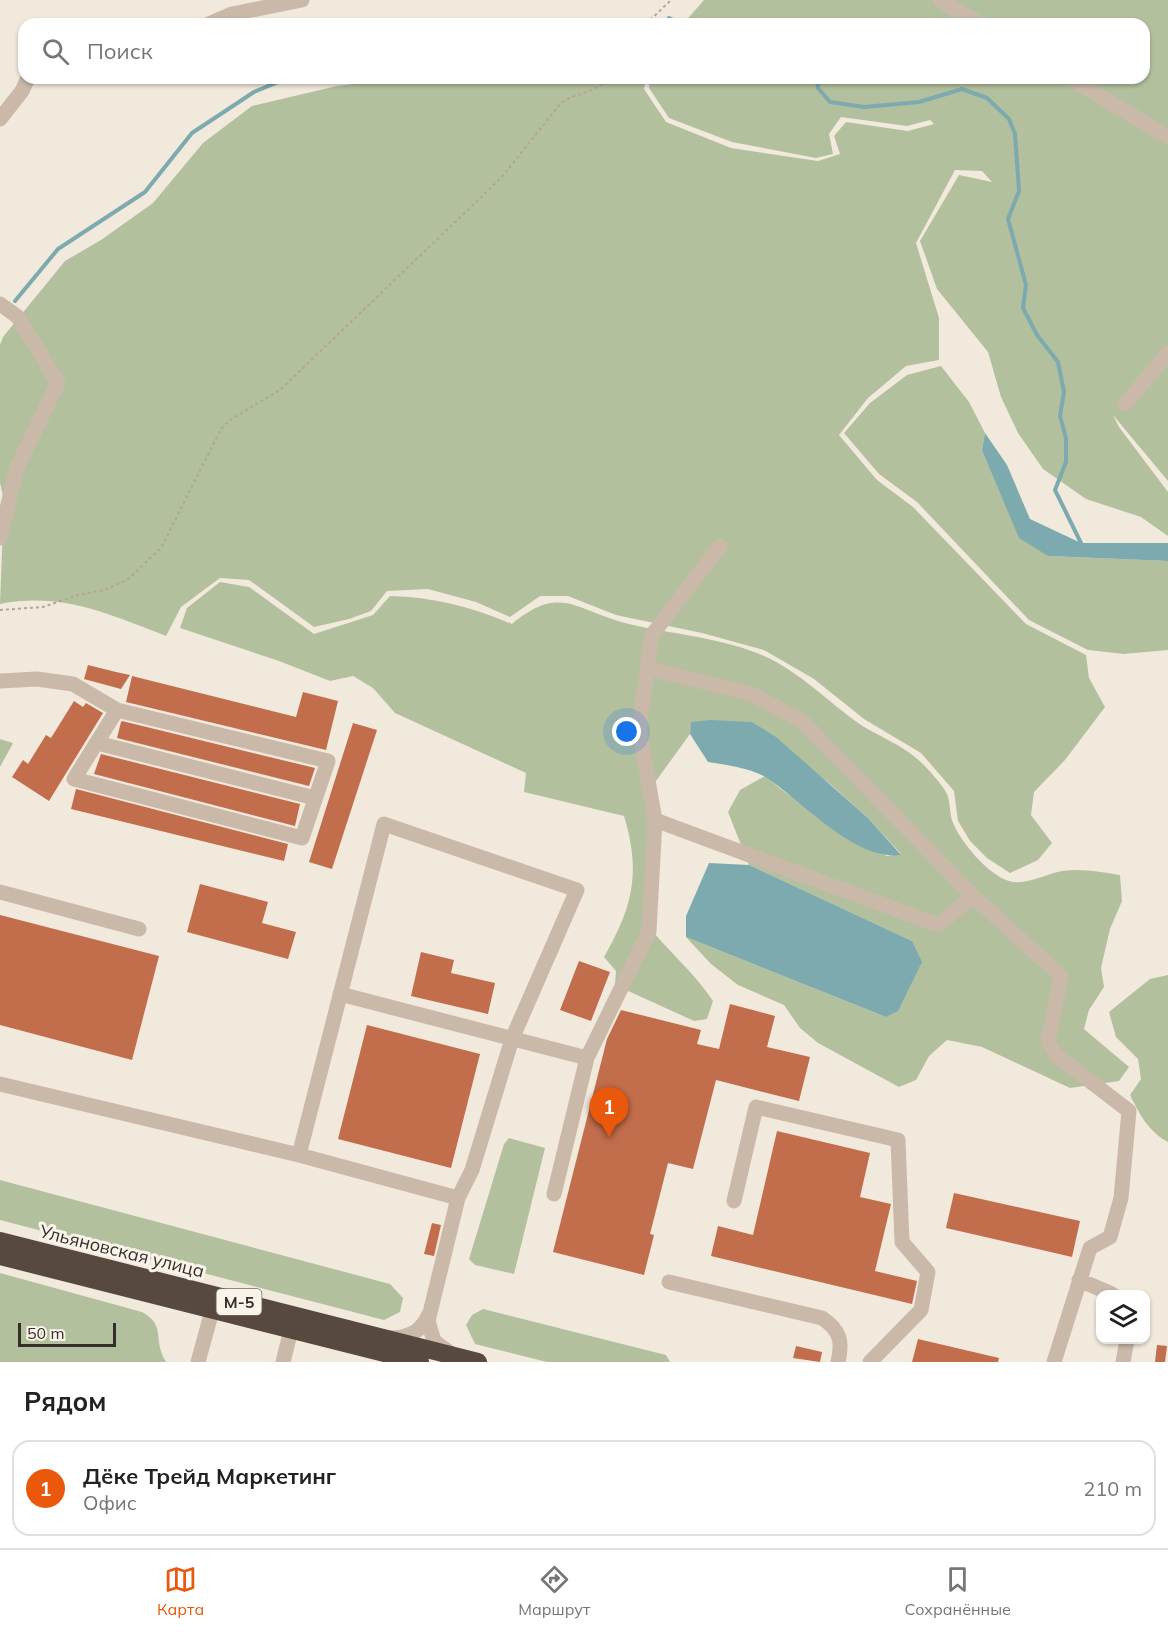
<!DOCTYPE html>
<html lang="ru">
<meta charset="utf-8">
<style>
:root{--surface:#fff;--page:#f2f2f2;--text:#222;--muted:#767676;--line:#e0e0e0;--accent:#ea580c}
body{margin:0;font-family:Mulish,sans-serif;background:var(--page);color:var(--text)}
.controls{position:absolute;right:18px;bottom:18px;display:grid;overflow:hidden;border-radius:12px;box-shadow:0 2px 4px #0004}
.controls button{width:54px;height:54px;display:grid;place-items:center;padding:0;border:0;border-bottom:2px solid var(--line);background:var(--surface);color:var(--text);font:30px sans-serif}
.scale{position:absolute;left:18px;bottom:15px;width:98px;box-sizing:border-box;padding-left:6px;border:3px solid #372e29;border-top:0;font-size:16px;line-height:21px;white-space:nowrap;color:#372e29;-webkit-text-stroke:4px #f9f3ea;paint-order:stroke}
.you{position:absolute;left:627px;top:732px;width:21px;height:21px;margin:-15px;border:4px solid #fff;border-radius:50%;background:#1a73e8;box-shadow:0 0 0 9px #1a73e833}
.badge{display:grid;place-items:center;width:39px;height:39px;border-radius:50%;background:var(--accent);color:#fff;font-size:20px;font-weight:700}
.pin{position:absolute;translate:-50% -50px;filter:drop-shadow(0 2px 3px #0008)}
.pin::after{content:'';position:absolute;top:32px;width:21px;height:18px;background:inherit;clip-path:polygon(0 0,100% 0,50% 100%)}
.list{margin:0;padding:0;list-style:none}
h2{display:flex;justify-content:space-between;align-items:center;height:78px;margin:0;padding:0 24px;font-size:26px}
h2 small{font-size:20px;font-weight:400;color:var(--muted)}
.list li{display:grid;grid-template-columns:39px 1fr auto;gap:18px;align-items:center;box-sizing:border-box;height:96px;margin:0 12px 12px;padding:0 12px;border:2px solid var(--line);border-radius:18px}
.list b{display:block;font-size:22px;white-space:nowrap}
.list p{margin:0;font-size:20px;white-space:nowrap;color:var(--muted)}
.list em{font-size:20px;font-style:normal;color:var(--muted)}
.icon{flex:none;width:33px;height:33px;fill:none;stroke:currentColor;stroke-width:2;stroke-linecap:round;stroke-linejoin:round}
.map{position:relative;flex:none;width:1168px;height:1362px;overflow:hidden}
.search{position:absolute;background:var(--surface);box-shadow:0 2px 4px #0004;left:18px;right:18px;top:18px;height:66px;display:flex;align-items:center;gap:15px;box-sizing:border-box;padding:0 21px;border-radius:18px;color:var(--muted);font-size:22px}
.sheet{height:186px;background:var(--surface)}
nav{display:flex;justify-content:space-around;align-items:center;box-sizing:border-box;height:84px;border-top:2px solid var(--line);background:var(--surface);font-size:16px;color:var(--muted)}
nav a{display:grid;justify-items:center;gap:3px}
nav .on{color:var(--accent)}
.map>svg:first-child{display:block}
.green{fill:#b3c09e}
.water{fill:#7daaae}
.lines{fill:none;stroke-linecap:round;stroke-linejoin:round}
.stream{stroke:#7daaae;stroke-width:4}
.building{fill:#c26d4b}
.path{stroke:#b5a494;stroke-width:2;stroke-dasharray:3 3;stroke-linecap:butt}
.minor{stroke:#cab9a9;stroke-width:15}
.highway{stroke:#584940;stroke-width:18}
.labels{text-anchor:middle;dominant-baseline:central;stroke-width:6;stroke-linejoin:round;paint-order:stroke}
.shield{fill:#f9f3ea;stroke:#716963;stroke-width:1.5}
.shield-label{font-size:16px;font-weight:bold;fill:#372e29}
.street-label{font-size:18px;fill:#372e29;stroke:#f9f3ea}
</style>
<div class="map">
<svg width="1168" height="1362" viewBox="0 0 1168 1362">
<rect width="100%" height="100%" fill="#f2e9dd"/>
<path class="green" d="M704,0H1168V481L1113,415L1119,427L1168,492V536L1141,517L1086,499L1043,469L1018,433L1001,397L988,352L937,289L920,241L959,175L992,182L982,171L955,170L916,243L939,318V360L906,366L868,398L839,435L877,480L913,507L1026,624L1086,655L1089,678L1105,707L1065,760L1034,792L1031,815L1052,843L1038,860L1010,873L987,858L970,841L958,821L954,791L921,753L864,719L814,679L764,650L702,633L616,615L568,596H540L510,617L476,602L428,589L387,591L371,611L349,619L314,627L249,580L220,578L181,607L166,636C108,614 63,592 0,604L4,500L0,483V345L3,337L65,261L101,240L153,203L203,143L252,106L337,86L408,78H646L644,89L666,122L731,148L818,161L840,154L834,136L846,122L908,131L934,124L930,120L907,126L841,117L829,134L833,154L816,158L732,142L669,118L649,88L650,78H1144V24H683Z
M941,366L969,402L985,433L982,450L1048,556L1168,561V650L1124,654L1088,650L1029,620L917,502L879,474L844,433L870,403L907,375Z
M220,582L249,587L314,634L373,615L390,596C434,597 471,607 512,624C561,583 576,611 629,624C671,634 716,637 757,653C798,669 826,701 861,725C878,736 900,744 916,758C926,766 939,781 946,792C951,801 949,813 953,823C961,842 988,875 1009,881C1026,886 1045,874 1062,871C1081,868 1102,872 1120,875L1122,901L1110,929L1101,968L1104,987L1089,1010L1084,1029L1129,1067L1119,1081L1070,1088L982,1047L947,1040L929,1056L916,1080L899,1087L818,1043L800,1028L784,1005L738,985L711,964L686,937L886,1017L912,941L749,865L728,812L740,790L765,776L786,793L887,856L901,854L868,818L830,784L752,722H692L690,734L645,796L650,830L643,920C666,949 693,971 713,1001L707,1019L694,1021L615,985L616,971L604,957C633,907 641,872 624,816L524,792L526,773L395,713L373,688L353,676L330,681L279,661L180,628L187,608Z
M0,739L13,743L0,767Z
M1168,975V1142C1148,1131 1140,1115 1130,1095L1141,1079L1138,1059L1116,1037L1109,1012L1150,979Z
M509,1138L545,1148L514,1274L475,1265L469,1259L504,1144Z
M0,1180L390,1284L403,1298L400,1312L384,1320L0,1220Z
M0,1273L142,1312C167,1326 152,1339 166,1362H0Z
M483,1309L666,1355L670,1362H547L475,1344L466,1325L472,1315Z"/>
<path class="water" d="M985,433L1007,465L1030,519L1081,543H1168V561L1048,556L1019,538L982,450Z
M710,720L752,722L776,737L868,818L901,855C855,861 802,801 767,778C751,768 727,765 708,762L690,734L691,722Z
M709,863L749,865L912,941L922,962L898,1011L886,1017L686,937V916Z"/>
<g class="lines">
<path class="stream" d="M669,18L681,24
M817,78L818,88L830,102L864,107L919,102L962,89L987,98L1009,119L1015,134L1019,191L1008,219L1026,285L1023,308L1037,335L1058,362L1064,392L1060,416L1066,438V462L1055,490L1081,543
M15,301L58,249L145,192L192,133L254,92L288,78"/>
</g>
<path class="building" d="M88,665L116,672L130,675L121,689L84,679Z
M132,676L296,717L303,692L338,701L326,750L126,702Z
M74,701L83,707L86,703L103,713L49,801L12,777L23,760L28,764L46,735L51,738Z
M121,722L122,721L315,768L309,786L117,738Z
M353,723L377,730L332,869L309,862Z
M101,754L300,804L295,826L94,774Z
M76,789L288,844L284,861L71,809Z
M200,884L268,902L262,923L296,932L288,959L187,932Z
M0,915L159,956L132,1060L0,1025Z
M421,952L454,960L451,973L495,983L488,1014L411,996Z
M579,961L610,972L591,1021L560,1010Z
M730,1004L775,1016L767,1047L810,1057L799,1101L716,1080L693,1169L668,1163L650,1234L654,1235L644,1275L553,1252L607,1039L621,1010L701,1030L697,1044L719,1049Z
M367,1025L480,1054L451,1168L338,1139Z
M777,1131L870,1153L860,1197L891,1204L875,1271L917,1281L912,1304L711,1256L718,1226L753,1235Z
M954,1193L1080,1221L1072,1257L946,1228Z
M432,1223L441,1225L434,1256L424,1254Z
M918,1339L999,1358L998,1362H912Z
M1157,1345L1167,1346L1165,1362H1155Z
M796,1346L822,1352L820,1362L793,1358Z"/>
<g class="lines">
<path class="path" d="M646,24L671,0
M0,610L43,607L78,595L104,590L127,580L161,548L221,429L230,420L280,390L501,178L561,103C577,92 594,94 609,78"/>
<path class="minor" d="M940,0L980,24
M209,24L232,14L302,0
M1070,78L1168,137
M0,119L22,91L28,78
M0,304L18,317L58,383L17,467L0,538
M1125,404L1168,353
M647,668L752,694L803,722L973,896L1061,976L1048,1041L1056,1055L1129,1111L1121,1198L1110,1237L1090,1248L1054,1362
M0,681L37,679L73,684L117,710L328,761L302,838L74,779L117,710
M97,743L315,798
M655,820L938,925L973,896
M0,892L139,929
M340,994L587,1058
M0,1084L299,1155
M554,1194L587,1058L649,931L655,820L639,729L652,635L720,546
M734,1201L756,1107L898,1140L902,1242L928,1272L921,1310L870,1362
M1079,1280L1112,1294
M669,1282L822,1318C840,1330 843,1341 838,1362
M389,1338C409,1338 421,1332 429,1314
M449,1352L434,1341L428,1321L458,1198L472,1170L512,1039L577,890L384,824L299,1155L458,1198
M198,1362L212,1311
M283,1362L291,1330
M1123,1362L1127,1340"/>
<path class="highway" d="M0,1241L478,1362
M0,1256L420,1362"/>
</g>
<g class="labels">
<rect class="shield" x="216.5" y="1289" width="45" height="26" rx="4.5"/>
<g class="shield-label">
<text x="239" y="1302">М-5</text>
</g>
<g class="street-label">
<text transform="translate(122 1251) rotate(14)">Ульяновская улица</text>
</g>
</g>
</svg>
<div class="controls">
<button><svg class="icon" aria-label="layers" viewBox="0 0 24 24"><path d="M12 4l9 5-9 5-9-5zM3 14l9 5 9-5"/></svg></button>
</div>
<div class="scale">50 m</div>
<div class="you"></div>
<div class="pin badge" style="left:609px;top:1137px">1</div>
<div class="search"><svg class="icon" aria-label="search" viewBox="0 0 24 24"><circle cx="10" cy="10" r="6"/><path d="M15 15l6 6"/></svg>Поиск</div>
</div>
<section class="sheet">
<h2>Рядом<small></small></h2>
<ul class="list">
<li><span class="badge">1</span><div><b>Дёке Трейд Маркетинг</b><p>Офис</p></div><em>210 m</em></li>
</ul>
</section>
<nav>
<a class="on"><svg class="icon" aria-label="map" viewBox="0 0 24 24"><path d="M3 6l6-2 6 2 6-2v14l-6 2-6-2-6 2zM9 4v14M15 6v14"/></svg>Карта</a>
<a><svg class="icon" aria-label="directions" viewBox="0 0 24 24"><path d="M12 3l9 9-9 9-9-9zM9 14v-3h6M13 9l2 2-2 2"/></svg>Маршрут</a>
<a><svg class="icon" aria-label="saved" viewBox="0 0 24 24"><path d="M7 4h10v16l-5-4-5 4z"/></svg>Сохранённые</a>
</nav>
